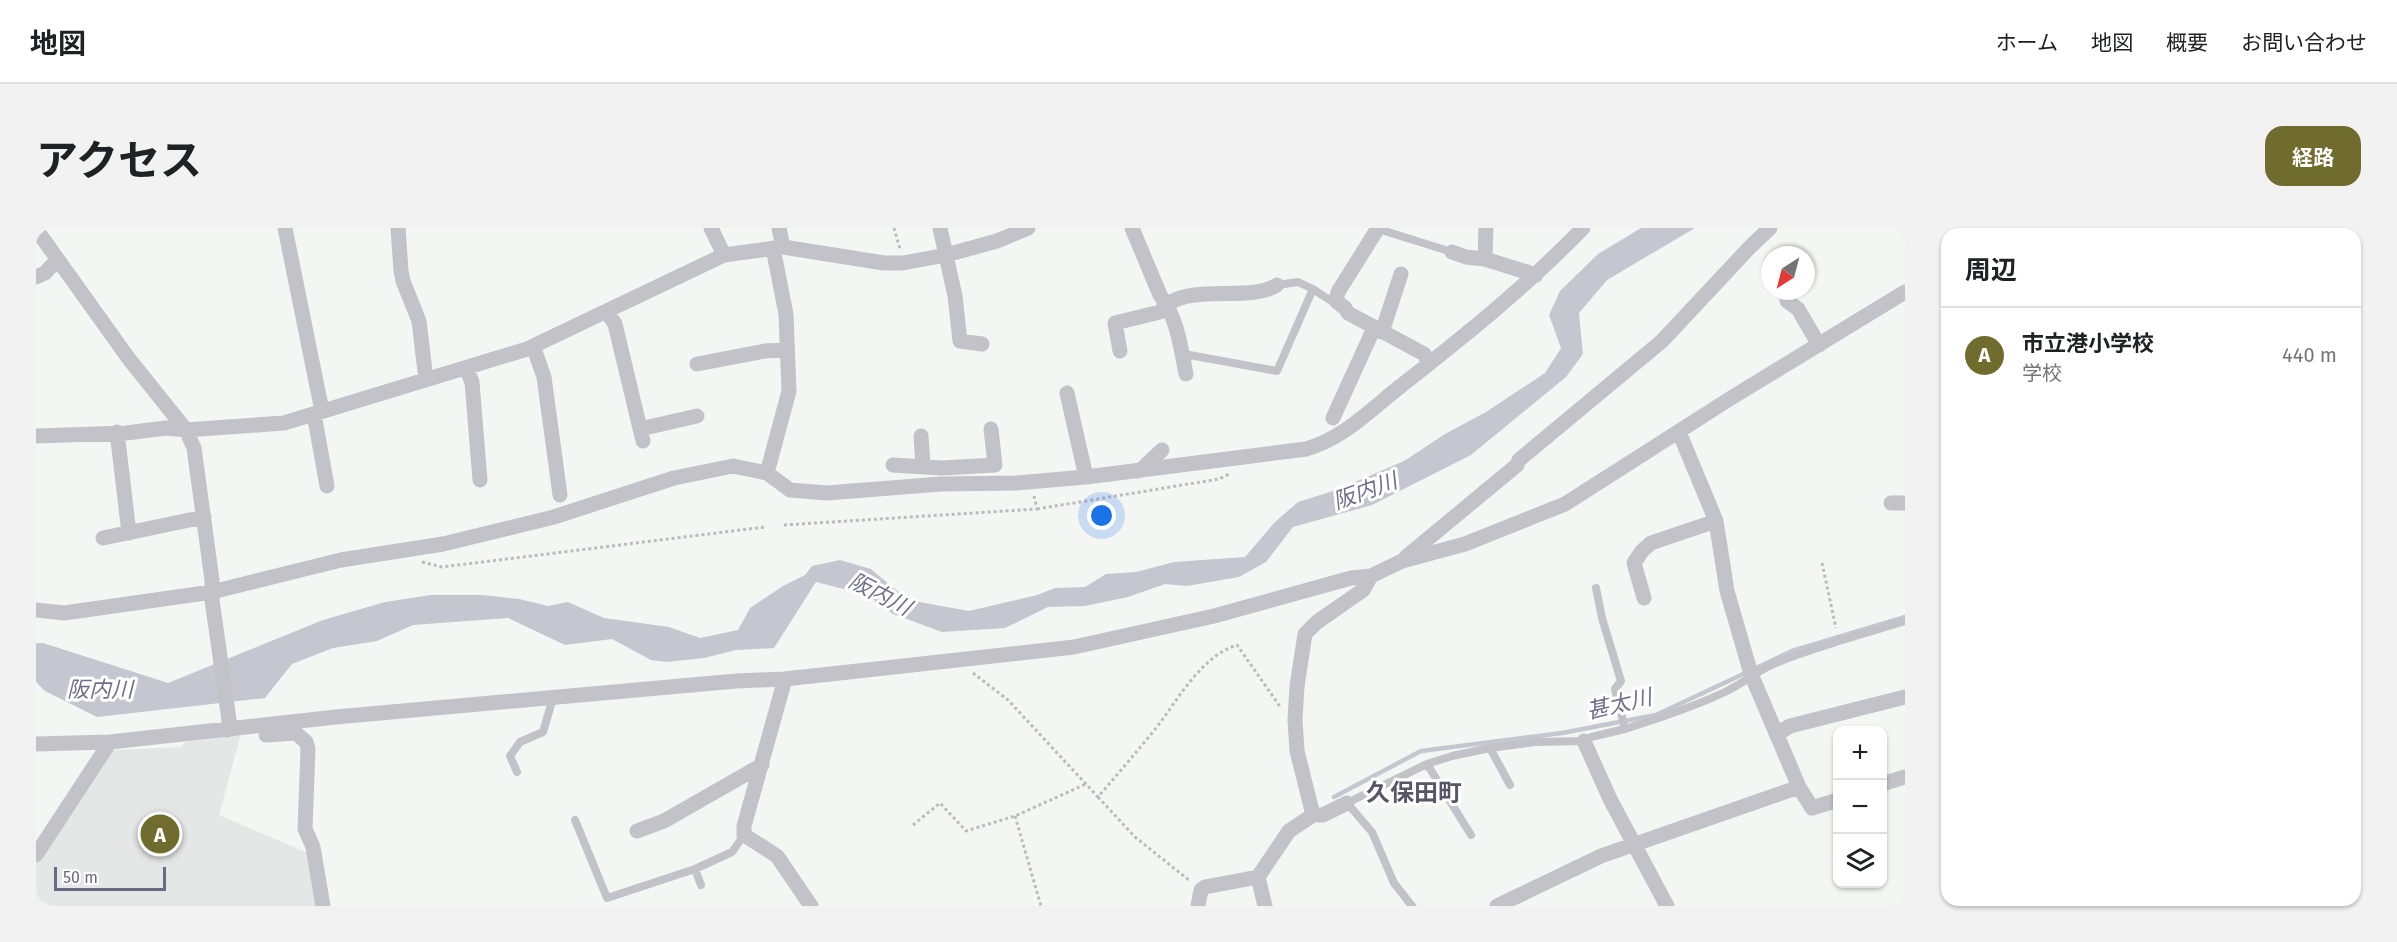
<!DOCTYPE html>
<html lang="ja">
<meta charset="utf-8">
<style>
:root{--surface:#fff;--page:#f2f2f2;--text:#202124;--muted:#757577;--line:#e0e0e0;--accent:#706c2d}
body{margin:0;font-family:"Fira Sans","Noto Sans JP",sans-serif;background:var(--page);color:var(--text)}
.controls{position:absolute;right:18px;bottom:18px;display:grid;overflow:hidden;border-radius:12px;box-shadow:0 2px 4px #0004}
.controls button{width:54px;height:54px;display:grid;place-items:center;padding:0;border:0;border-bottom:2px solid var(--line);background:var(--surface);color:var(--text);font:30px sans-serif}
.compass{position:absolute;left:1725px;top:18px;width:54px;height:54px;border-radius:50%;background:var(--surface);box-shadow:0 2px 4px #0004;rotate:216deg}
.scale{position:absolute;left:18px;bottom:15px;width:112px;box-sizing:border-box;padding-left:6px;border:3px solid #6c6882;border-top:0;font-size:16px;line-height:21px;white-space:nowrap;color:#6c6882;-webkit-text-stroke:4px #fff;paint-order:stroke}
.you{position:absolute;left:1066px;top:288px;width:21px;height:21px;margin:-15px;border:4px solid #fff;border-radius:50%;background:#1a73e8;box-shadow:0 0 0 9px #1a73e833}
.badge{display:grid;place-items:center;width:39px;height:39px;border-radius:50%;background:var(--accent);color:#fff;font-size:20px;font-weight:700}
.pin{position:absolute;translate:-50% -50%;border:3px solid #fff;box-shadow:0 2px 6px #0006}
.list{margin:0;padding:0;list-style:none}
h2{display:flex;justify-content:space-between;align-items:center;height:78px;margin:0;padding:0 24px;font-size:26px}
h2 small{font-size:20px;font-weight:400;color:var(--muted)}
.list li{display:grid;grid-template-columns:39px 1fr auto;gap:18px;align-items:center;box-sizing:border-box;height:96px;padding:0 24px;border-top:2px solid var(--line)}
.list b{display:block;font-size:22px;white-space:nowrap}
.list p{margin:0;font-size:20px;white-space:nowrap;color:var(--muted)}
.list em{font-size:20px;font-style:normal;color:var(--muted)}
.icon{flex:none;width:33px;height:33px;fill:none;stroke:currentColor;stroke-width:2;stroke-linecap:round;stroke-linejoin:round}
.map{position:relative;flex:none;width:1869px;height:678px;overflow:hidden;border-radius:18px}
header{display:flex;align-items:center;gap:36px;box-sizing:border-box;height:84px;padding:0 30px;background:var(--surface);border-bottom:2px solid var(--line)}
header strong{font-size:28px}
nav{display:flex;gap:33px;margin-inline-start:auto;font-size:21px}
.intro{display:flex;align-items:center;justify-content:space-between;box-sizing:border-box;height:144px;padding:0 36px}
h1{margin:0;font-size:42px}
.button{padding:15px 27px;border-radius:18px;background:var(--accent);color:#fff;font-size:21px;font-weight:700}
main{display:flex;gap:36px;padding:0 36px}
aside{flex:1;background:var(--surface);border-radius:18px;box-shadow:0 2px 4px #0004}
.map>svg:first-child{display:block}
.built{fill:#e5e7e7}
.water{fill:#c6c6d1}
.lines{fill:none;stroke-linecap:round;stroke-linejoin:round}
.stream{stroke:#c6c6d1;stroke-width:4.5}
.path{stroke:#bbbabf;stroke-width:3;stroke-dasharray:3 3;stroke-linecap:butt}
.service{stroke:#c3c2c9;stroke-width:8}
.minor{stroke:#c3c2c9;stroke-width:15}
.labels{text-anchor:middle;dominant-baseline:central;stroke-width:6;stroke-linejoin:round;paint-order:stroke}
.water-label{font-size:22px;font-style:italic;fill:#6f708b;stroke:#fff}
.quarter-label{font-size:24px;font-weight:bold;fill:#585567;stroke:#fff}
</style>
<header>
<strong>地図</strong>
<nav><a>ホーム</a><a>地図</a><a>概要</a><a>お問い合わせ</a></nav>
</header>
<div class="intro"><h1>アクセス</h1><a class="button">経路</a></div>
<main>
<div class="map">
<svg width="1869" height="678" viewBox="0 0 1869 678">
<rect width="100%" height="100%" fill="#f4f6f3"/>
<path class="built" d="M205,506L183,587L272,625L281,678H0V636L77,522L145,519L150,513Z"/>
<path class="water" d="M1605,0H1659L1571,52L1543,85L1547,126L1530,149L1435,227L1336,277L1257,299L1230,334L1203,349L1151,358L1129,356L1092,369L1049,378L1012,379L969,400L906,404L857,386L831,367L780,354L738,420L700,422L668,430L631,434L615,432L576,411L529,417L472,390L377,397L341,413L297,420L256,436L229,470L61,489L9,463L0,454V415H7L132,455L287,392L349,374L395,367H446L483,371L512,378L532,374L568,390L633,399L664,410L702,402L714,380L747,358L769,347L776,338L804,332L835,341L860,362L878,373L933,383L1001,367L1019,360L1049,359L1070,346L1100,344L1138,334L1209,329L1239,294L1262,274L1300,262L1368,233L1409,206L1450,184L1509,145L1525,120L1513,87L1524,63L1562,26Z"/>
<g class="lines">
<path class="stream" d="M1298,569L1385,523L1526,505L1620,487L1756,423L1869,389"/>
<path class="path" d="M858,0L864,21
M1001,281L1183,251L1193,246
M748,297L1001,281L998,268
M386,334L406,339L729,299
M1786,335L1800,400
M937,445L972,472L1062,569C1080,548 1098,527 1116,505C1140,476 1163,429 1201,417L1245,480
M1062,569L1099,609L1154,653
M979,588L1005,678
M877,597L904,575L930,603L979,588L1050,556"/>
<path class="service" d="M1342,1L1416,24
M1241,57L1262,54L1277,61
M1148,126L1241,143L1277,61L1292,71L1300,73
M1560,360L1566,390L1585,453L1579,461L1589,501C1623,490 1657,479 1689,464C1705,456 1718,446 1733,438C1755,428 1779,421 1803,413
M1802,411L1803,413L1869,393
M481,544L474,528L484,514L507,504L517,470
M1474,557L1454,520L1499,514L1548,513L1555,509L1589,501
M539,592L571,670L659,641L696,624L708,607
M1435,607L1391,536L1416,528L1454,520
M659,641L665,657
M1376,678L1358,655L1336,604L1311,575L1391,536"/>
<path class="minor" d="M249,0L286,183
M362,0L365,43L367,53L383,93L390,152
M675,0L688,27
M743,0L747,19
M904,0L919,68L924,113L946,116
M1096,0L1124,67C1141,89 1145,120 1150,146
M1342,0L1302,64L1300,73L1309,80L1312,85L1388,126L1393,136
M0,1L93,131L150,202L158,220L176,352V372L193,492L192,502
M1416,24L1430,29L1449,31L1500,47
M1449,31L1450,0
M0,49L9,45L21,32
M1751,73L1762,81L1783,117
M571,84L579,96L607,213
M1346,104L1365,46
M497,118L508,149L524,267
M1084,123L1079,95L1124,84C1147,52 1211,76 1241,57
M661,136L729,123L750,122
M430,140L436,154L444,252
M1031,165L1050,249
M278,186L291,258
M1297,190L1338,100
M604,201L661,188
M81,204L93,305
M1643,204L1680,293L1691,363L1715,446L1763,559L1776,580L1802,572
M0,208L90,205L130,200L150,202L248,195L491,121L688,27L747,19L848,35H867L910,27L961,13L992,0
M885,208L887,238
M857,237L906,240L959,237L955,201
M1104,243L1126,222
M731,245L753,163L750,86L737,20
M1855,275H1869
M67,310L168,289
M1370,329L1481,237L1483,232L1626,113L1714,19L1734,0
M1608,370L1598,335L1606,323L1615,315L1680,293
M0,382L28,385L176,364L305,332L407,316L518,289L638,250L697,238L731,245L754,262L791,265L905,256L980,255L1050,249L1270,221C1306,211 1332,184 1361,161C1426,110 1490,59 1547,0
M749,451L708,598V607L741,628L775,678
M1741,506L1754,498L1869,469
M230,507L260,505L270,514L272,521L269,601L277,619L287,678
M1548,513L1574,571L1631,678
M0,516L74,514L300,489L700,453L749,451L1038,419L1178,388L1315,350L1335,348L1366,333L1429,316L1529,276L1695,170L1869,64
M1846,556L1869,549
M1277,587H1287L1311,575
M601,603L628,593L726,537
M0,627L74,514
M1162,678L1165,662L1169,659L1222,649
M1229,678L1222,649L1253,603L1277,587L1261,523L1259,492L1261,458L1269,406L1281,394L1327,362L1335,348
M1461,678L1565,628L1763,559"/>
</g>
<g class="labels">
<g class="water-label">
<text transform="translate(1329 263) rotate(-20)">阪内川</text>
<text transform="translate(844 366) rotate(27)">阪内川</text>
<text x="64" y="461">阪内川</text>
<text transform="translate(1583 476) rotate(-13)">甚太川</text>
</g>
<g class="quarter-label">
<text x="1378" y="565">久保田町</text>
</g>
</g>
</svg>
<div class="controls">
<button>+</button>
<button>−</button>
<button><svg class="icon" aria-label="layers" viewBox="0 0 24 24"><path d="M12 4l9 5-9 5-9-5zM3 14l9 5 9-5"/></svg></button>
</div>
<svg class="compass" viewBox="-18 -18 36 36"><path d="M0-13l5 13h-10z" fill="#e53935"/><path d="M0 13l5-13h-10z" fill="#757577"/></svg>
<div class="scale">50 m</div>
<div class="you"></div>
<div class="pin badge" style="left:124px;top:606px">A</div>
</div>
<aside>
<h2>周辺<small></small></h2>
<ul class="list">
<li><span class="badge">A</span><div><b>市立港小学校</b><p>学校</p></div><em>440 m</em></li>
</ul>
</aside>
</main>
